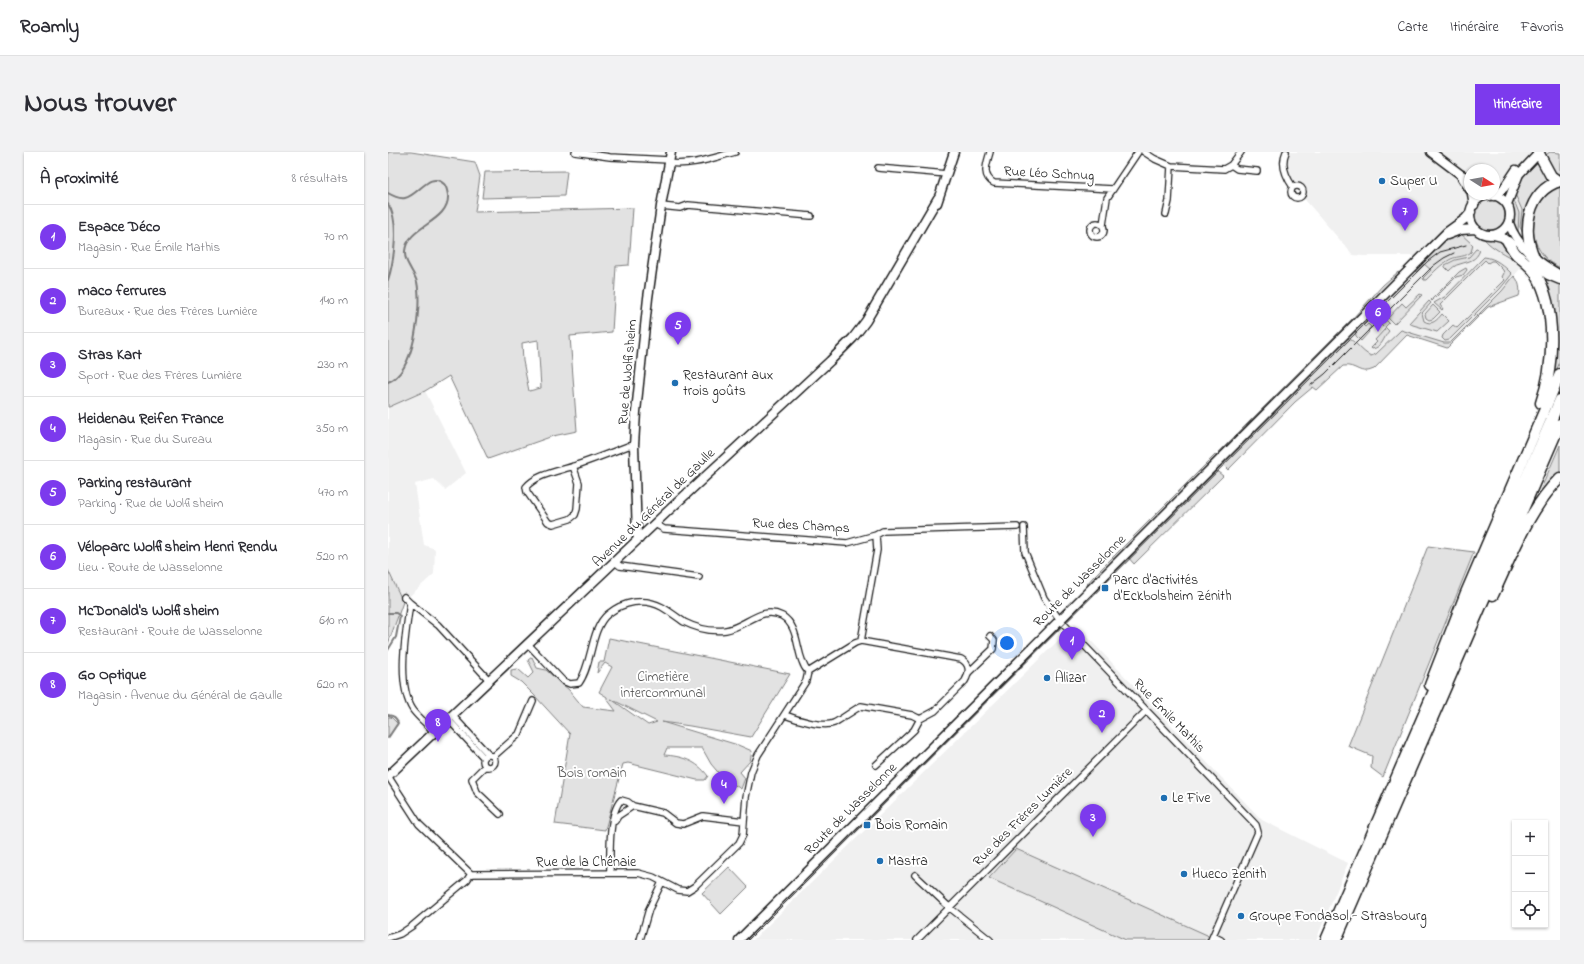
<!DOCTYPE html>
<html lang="fr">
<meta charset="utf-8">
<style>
:root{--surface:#fff;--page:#f2f2f3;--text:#2b2b33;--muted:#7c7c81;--line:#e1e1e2;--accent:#7c3aed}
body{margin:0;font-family:"Indie Flower",sans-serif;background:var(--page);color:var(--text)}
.controls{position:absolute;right:12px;bottom:12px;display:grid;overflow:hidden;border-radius:0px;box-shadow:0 1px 3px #0004}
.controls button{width:36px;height:36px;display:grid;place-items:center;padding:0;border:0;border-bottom:1px solid var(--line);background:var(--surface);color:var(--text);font:20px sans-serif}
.compass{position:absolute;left:1076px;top:12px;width:36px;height:36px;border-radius:50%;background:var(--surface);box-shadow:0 1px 3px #0004;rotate:101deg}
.you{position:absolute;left:619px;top:491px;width:14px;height:14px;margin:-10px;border:3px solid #fff;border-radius:50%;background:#1a73e8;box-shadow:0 0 0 6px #1a73e833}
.badge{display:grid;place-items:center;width:26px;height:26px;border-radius:50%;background:var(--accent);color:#fff;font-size:13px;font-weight:700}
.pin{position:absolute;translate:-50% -33px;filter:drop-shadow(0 1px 2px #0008)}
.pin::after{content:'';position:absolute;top:21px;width:14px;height:12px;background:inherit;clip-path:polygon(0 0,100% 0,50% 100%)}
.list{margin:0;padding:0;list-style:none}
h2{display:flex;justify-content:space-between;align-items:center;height:52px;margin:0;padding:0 16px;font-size:17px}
h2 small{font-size:13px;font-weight:400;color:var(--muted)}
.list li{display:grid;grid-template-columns:26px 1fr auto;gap:12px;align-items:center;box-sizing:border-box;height:64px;padding:0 16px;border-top:1px solid var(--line)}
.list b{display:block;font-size:15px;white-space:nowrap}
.list p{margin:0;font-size:13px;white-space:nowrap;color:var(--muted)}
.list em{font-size:13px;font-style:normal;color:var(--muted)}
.icon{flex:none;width:22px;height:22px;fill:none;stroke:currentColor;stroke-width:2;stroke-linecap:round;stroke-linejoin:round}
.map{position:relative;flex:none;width:1172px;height:788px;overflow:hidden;border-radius:0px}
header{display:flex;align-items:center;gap:24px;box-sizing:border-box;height:56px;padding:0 20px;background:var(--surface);border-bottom:1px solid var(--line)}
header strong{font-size:19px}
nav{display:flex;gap:22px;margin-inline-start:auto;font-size:14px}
.intro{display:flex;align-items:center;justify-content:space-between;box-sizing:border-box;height:96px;padding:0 24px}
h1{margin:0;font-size:28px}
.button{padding:10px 18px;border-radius:0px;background:var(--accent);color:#fff;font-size:14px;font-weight:700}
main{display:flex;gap:24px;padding:0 24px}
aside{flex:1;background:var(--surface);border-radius:0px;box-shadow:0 1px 3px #0004}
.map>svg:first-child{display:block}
.built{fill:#f0f0f0;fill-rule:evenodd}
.green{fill:#e2e2e2;stroke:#7f7f7f;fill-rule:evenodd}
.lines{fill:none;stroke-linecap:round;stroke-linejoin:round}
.stream{stroke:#7a7a7a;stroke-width:2}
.street-casing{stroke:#1c1c1c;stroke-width:8}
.secondary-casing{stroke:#1c1c1c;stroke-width:11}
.primary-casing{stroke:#1c1c1c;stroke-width:11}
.highway-casing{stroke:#1c1c1c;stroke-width:13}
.street{stroke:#fff;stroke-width:5.5}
.secondary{stroke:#fff;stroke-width:8}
.primary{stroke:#fff;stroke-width:8}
.highway{stroke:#fff;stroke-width:10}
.tram{stroke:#1c1c1c;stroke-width:1}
.poi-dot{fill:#1f6fb2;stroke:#fff;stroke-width:1.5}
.labels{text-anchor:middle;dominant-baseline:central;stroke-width:4;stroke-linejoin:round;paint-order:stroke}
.street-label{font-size:14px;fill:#1c1c1c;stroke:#fff}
.poi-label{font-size:14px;fill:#1c1c1c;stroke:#fff;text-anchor:start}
.park-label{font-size:14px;fill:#575757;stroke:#fff}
</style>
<header>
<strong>Roamly</strong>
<nav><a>Carte</a><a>Itinéraire</a><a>Favoris</a></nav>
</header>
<div class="intro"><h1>Nous trouver</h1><a class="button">Itinéraire</a></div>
<main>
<aside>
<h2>À proximité<small>8 résultats</small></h2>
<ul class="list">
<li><span class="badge">1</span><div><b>Espace Déco</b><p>Magasin · Rue Émile Mathis</p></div><em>70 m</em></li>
<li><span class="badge">2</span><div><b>maco ferrures</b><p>Bureaux · Rue des Frères Lumière</p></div><em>140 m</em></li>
<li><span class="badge">3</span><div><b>Stras Kart</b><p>Sport · Rue des Frères Lumière</p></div><em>230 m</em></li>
<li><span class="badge">4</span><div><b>Heidenau Reifen France</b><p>Magasin · Rue du Sureau</p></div><em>350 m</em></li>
<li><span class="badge">5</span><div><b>Parking restaurant</b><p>Parking · Rue de Wolfisheim</p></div><em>470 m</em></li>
<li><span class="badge">6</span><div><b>Véloparc Wolfisheim Henri Rendu</b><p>Lieu · Route de Wasselonne</p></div><em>520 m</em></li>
<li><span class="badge">7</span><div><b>McDonald's Wolfisheim</b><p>Restaurant · Route de Wasselonne</p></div><em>610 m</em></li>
<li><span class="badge">8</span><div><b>Go Optique</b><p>Magasin · Avenue du Général de Gaulle</p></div><em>620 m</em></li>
</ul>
</aside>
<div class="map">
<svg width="1172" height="788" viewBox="0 0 1172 788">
<rect width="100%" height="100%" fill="#fff"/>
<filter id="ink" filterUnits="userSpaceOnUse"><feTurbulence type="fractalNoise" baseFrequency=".025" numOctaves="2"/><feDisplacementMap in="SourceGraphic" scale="8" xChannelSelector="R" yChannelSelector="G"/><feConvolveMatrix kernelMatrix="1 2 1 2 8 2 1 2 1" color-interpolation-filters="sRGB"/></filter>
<g filter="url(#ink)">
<path class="built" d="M898,0H1162L1146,12L1127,42L1134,58L1132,75L1120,80L1114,89L1117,95L1145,121L1140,126L1135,117H1132L1126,124L1129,127L1132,141L1131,144L1100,155L1059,196L1019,183L986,217L981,219L977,220L963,214H955L937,197L1029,105L1027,104H975L965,103L899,27ZM1082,18H1106V42H1082Z
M37,239L78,321L57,338L46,327L27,332L36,393L47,397L46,422L15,450L0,418V255H1Z
M687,472L874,668L960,711L928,788H823L628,697L602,726L738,788H365Z"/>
<path class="green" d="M0,0H23L87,10L92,24L87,60L245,56L241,113L228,114L224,180L182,184L189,279L165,284L100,307L61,224L37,239L1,255H0ZM150,188L153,236L141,239L135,209L134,191Z
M1162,0L1172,1V27L1153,36L1136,84L1132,75L1134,58L1127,42C1136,20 1143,13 1162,0Z
M179,19L176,44L94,46L97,20Z
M1172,34V116C1166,112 1159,109 1155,103C1136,79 1145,46 1172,34Z
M1125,46L1131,61L1130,80L1136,88L1140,97L1125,74L1126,63L1123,50Z
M1087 63a15 15 0 1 1 30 0a15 15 0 1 1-30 0Z
M1071,80L1085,93L1083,100C1078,105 1070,104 1063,107C1053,112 1046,120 1038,128H1036L1035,126L1043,118L1036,112L1028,120L1026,117L1054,90Z
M1096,86L1114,89L1117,95L1140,116C1129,108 1101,96 1096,86Z
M1088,97L1092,98C1088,109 1081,109 1072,112C1067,113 1064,116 1061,119L1057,115V113L1067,108L1081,105Z
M1096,105C1108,106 1116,114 1124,122L1112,137L1061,188L1057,189L1054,186L1055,183L1065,173L1069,176L1117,128L1114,125L1116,121L1115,118L1106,109H1103L1100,111L1097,108L1052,153L1055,157L1054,158L1046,151L1058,144Z
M1142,113L1172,132V210L1162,232L1167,184Z
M1078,116L1079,118L1075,123L1068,125L1044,149L1043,148L1071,120Z
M1010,120L1013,122L831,302L830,301L965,166L995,133Z
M1126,124C1131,128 1133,138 1131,144L1100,155L1059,196L1019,183L986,217C971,224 969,212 955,214L929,238L925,235L907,250L840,318L836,314V309L958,186C967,187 973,200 983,204L988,202L1013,178L1056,191H1062L1114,139Z
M1032,142L1034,143L1006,172L1000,166L1014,151L1018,155Z
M1041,149L1043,151L1034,161L1036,169C1044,174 1049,168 1054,162L1061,169L1049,180L1025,173L1021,171Z
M993,151L995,153L975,173L977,175L980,172L983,175L980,178L981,180L973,189L968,184L967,178Z
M1045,153L1052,160L1045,167L1041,168L1038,166L1037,162Z
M998,168L1001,171L997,175L1001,179C995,186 995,195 984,197L983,196L989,190L987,188L997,177L993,173Z
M1172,293V323L1149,346Z
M827,303L830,304L700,433L699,432L705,425Z
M825,319L830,320L835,324L746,412L739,404Z
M1040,394L1086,400L995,625L983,616L984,604L960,594Z
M0,418L15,450L0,492Z
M221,486L402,522L363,585L302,574L274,570L350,593L364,599L362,609L352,620L357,626L353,637L334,625L323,612L314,596H279L276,603C294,604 309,609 320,624L317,628H309L240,611L235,612L217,678L167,672L182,582L146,543L133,530L123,524V518L130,517L140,526L146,520L140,508L144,505L149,516L158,518L181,538L195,555L228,559L219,547V545L211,540L224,515L217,511L209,521L211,510H216ZM223,547L269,570L260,573Z
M0,565H3L10,572L0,585Z
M628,697L819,783L823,788H738L601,726Z
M341,715L360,735L333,762L314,741Z"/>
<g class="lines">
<path class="stream" d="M0,41C5,44 12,47 17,46C30,44 42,18 56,32C59,35 59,39 60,43C62,70 19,74 17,99C16,111 26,119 29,130C34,154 27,220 0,230
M0,52C12,69 6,109 0,128
M0,461H8L12,464L8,485L0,498
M0,563C6,564 8,565 10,571L0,586"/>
<defs>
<path id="street" d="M187,0L222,5L281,8
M602,0C599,11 593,24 606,31L725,37
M756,0L767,7L783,14L836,17L843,13L853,0
M898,0C892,13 898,25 905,35
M280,11C304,14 324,6 347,0
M843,13L849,17L869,19
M490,16L559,22
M903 40a6 6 0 1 1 12 0a6 6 0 1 1-12 0Z
M273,54L292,56L300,53L423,64
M778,62L781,49L783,14
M702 78a7 7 0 1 1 14 0a7 7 0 1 1-14 0Z
M715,73L719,46L750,0
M185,314L191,331L189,357L187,363L182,367L165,372L160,370L139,340L138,335C149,322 171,319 186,314C204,308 222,301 240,294H246
M267,372L276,377L459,391L488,383L495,379L629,375
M636,375L637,400L656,446L672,468L868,673L870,680L823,788
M227,410L232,414L311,425
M16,445L22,451C18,480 8,532 25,558C31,566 40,573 46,580
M22,451L50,473L101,528
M473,489L489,398L488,383
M140,492L175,529L182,532L191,531C205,511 202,477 220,462C235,450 256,445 274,455C281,459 289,465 296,470C308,476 324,480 338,478C358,475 373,453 394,464C413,475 407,505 420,520
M581,520L605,497L606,488L602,484
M64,563L100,602
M397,563C407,567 435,576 446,571C455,566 464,559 473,554L524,563L532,567L526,578L488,613
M60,567L96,606
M95 609a6 6 0 1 1 12 0a6 6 0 1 1-12 0Z
M106,604L131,582L145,549
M97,614L84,627L89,640L112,662
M0,624L31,672L83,722L250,721L265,725L290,738L299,739L307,734L351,691L355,683L358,645L363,620L370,603L418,529L420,520L467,491L473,489L573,507C582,512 582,520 577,529L547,559L532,567
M227,669L230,664L245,654
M222,721C222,703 220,662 233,648L240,650L245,654L275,661L288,671L295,672L315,664L356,669
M527,723L561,755L602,788
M825,784L833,788
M0,786L12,782L24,774L79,728L83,722
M252,788L261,757L274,730
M529,788L758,559"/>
<path id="secondary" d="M1043,0L1072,22L1082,27
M1072,22L1082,38
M1084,42L1086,53
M1100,42L1102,44
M549,51L566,0
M1121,71C1129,95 1150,110 1172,123
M1106,83L1114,85L1124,93
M1143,111L1160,123L1172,128
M251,387L249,383L246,294L248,260L260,146L273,54L283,0
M0,624L279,360L442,209L465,186L478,169L550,46"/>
<path id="primary" d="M1082 63a20 20 0 1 1 40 0a20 20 0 1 1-40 0Z
M1106,44L1116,36L1128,18
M1119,52L1131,22L1152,0
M1059,83L1072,78L1088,77
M351,788L625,515L1059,80L1077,67L1083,60"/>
<path id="highway" d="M1150,0L1163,24L1170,29
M1120,90C1123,94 1125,99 1129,103C1136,109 1143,114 1148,122C1169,157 1166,214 1153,251
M1147,107C1133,79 1139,39 1172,29
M1105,443C1124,403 1140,358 1172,326
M1042,533L1077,443L1172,222
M938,788L1172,248
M948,788L1172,272"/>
</defs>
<use href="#street" class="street-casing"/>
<use href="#secondary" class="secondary-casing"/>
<use href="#primary" class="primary-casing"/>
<use href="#highway" class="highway-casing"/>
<use href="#street" class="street"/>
<use href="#secondary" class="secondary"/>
<use href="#primary" class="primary"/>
<use href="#highway" class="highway"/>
<path class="tram" d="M923,233L937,222L1045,114L1056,106L1066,101
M360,788L1040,109L1052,100L1078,93"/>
</g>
</g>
<g class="poi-dot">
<circle cx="994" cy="29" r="4"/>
<circle cx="287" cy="231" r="4"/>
<rect x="713" y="432" width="8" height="8" rx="2"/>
<circle cx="659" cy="526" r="4"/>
<circle cx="776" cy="646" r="4"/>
<rect x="475" y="669" width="8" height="8" rx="2"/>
<circle cx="492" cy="709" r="4"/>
<circle cx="796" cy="722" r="4"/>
<circle cx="853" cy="764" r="4"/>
</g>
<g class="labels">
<g class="street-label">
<text transform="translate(661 22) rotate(3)">Rue Léo Schnug</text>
<text transform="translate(240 220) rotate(-85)">Rue de Wolfisheim</text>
<text transform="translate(266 356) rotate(-44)">Avenue du Général de Gaulle</text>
<text transform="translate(413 374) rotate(3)">Rue des Champs</text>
<text transform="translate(692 429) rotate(-45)">Route de Wasselonne</text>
<text transform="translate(781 564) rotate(46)">Rue Émile Mathis</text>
<text transform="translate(463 657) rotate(-45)">Route de Wasselonne</text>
<text transform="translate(635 665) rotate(-45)">Rue des Frères Lumière</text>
<text x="198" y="710">Rue de la Chênaie</text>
</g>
<g class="poi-label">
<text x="1002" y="29">Super U</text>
<text x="295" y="223">Restaurant aux<tspan x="295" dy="16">trois goûts</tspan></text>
<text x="725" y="428">Parc d'activités<tspan x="725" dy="16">d'Eckbolsheim Zénith</tspan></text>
<text x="667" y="526">Alizar</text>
<text x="784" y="646">Le Five</text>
<text x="487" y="673">Bois Romain</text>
<text x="500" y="709">Mastra</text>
<text x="804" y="722">Hueco Zenith</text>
<text x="861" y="764">Groupe Fondasol - Strasbourg</text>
</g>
<g class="park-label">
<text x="275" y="525">Cimetière<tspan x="275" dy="16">intercommunal</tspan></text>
<text x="204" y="621">Bois romain</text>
</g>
</g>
</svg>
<div class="controls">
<button>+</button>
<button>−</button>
<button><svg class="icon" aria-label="locate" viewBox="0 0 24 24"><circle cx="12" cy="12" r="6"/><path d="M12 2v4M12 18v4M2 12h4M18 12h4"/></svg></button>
</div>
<svg class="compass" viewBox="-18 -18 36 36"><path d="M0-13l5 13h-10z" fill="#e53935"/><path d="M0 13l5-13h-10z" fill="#7c7c81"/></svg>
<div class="you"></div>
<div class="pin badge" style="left:684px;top:508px">1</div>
<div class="pin badge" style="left:714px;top:581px">2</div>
<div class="pin badge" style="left:705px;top:685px">3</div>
<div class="pin badge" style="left:336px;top:652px">4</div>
<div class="pin badge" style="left:290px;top:193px">5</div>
<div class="pin badge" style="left:990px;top:180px">6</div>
<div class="pin badge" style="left:1017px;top:79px">7</div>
<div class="pin badge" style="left:50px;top:590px">8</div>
</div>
</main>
